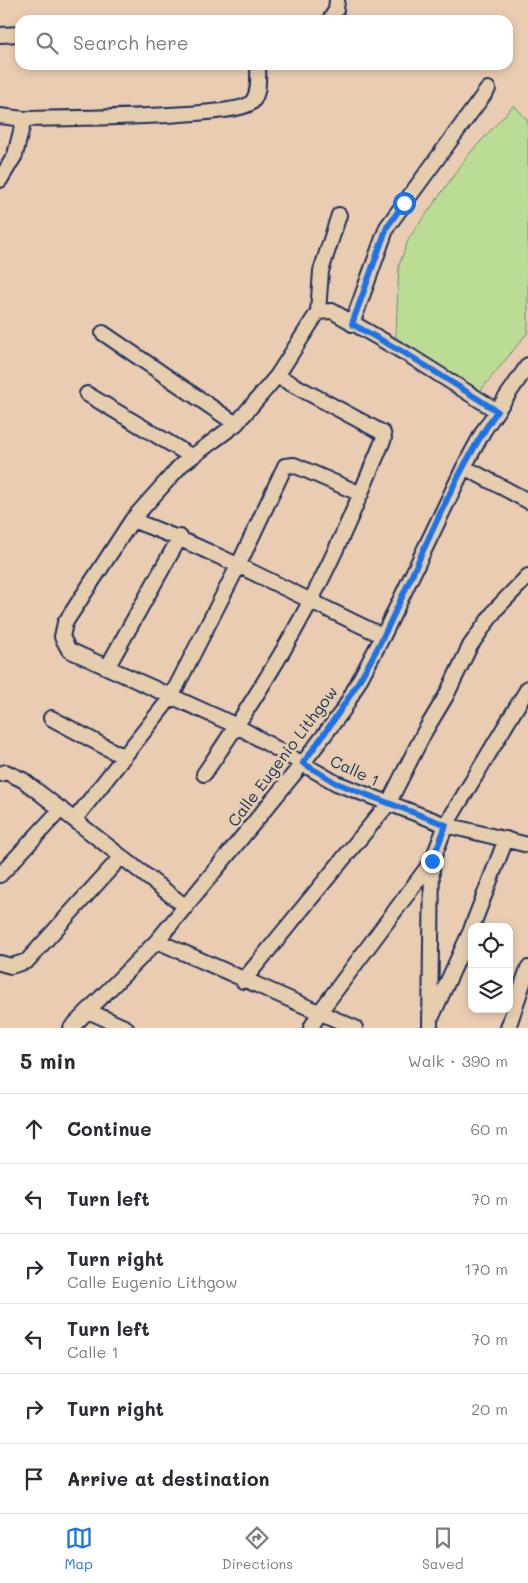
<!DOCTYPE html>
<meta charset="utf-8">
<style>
:root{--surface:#fff;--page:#f2f2f3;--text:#2b2b33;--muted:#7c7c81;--line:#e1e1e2;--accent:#1a73e8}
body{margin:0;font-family:Mali,sans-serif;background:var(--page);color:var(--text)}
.controls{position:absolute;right:15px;bottom:15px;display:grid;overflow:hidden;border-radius:10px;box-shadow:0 2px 8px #0003}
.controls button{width:45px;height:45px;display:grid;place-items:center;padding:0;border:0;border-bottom:1px solid var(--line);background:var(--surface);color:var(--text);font:25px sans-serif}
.stop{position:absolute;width:15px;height:15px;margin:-11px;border:4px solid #1a73e8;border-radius:50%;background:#fff}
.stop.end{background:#1a73e8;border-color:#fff;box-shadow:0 1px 5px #0008}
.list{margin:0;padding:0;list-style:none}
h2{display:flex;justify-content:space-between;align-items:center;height:65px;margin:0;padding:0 20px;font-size:21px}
h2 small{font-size:16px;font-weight:400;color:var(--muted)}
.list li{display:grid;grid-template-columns:32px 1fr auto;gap:15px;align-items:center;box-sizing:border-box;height:70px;padding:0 20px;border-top:1px solid var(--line)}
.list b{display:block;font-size:19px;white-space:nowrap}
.list p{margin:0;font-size:16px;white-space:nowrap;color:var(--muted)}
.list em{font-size:16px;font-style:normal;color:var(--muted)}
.icon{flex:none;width:28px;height:28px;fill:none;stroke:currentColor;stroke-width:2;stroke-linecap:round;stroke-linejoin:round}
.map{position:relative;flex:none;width:528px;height:1028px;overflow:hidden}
.search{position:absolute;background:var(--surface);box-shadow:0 2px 8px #0003;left:15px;right:15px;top:15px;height:55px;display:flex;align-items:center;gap:12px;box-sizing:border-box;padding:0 18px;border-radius:15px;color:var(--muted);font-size:19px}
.sheet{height:485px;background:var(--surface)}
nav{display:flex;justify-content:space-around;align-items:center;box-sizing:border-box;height:70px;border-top:1px solid var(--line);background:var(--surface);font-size:14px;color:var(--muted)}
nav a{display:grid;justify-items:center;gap:2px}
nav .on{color:var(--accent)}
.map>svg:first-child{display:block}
.green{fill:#badc95;stroke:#6a867a}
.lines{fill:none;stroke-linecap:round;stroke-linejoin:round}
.minor-casing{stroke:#1b2f5e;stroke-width:18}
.minor{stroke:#e6cdae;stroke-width:14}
.route{stroke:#1a73e8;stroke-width:6}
.labels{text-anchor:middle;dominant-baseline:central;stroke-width:5;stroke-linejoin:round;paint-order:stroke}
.street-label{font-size:16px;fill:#1b2f5e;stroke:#e6cdae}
</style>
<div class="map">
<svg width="528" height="1028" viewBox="0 0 528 1028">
<rect width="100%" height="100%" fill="#eaccb2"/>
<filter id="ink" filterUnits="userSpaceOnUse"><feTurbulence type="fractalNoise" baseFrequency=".02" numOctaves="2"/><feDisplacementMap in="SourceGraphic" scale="10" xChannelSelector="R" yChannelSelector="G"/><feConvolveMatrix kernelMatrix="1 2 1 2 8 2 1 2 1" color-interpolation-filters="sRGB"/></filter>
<g filter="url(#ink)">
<path class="green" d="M514,105L528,121V332L473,400L395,355L399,265L409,238L470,153Z"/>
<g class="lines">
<defs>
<path id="minor" d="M330,20L336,10L337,0
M0,35L20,34
M0,116L24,119C56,118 238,118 252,102C260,93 258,76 258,65
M0,180L15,155L24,119
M339,215L321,271L318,312L277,376L236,424L181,465L132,520L65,623L62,637L69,650L237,726L336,783L446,825L528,845
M318,312L332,311L410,356L497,411
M352,324L387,227L488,89
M103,333L236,424
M87,394L191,456
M464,467L528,501
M132,520C219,552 300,597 383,636
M108,666L180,537
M51,718L124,757
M0,774L6,772L23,780L186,907
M204,774C242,719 279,661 310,602C338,549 361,493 384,438L383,433L277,376
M75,819L171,697L239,564L285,466L294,465L361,494
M0,875L61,809
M472,927L506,839
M157,941L355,1028
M0,963L11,966L27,961L121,857
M243,981L388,804L425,731L446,696L470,646L496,609L528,576
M88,1011L126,1028
M433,1014L472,928
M71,1028L157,941L303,763L344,709L383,636L464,467L484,430L528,365
M311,1028L319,1013L432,861L446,825L528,688
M430,1028L432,861
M508,1028L528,968"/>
</defs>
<use href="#minor" class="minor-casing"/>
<use href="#minor" class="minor"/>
</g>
</g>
<g class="lines" filter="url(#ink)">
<path class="route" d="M404,203L387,227L352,324L410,356L497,411C450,480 421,560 384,635C361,682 334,721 303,763L336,783L446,825L432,861"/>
</g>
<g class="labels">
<g class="street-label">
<text transform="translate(282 756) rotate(-53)">Calle Eugenio Lithgow</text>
<text transform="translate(355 770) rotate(25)">Calle 1</text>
</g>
</g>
</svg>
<div class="controls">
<button><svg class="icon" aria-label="locate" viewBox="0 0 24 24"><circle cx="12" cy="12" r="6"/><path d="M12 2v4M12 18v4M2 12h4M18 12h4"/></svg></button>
<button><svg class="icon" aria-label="layers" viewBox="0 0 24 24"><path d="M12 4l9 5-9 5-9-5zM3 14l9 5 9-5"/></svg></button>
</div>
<div class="stop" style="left:404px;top:203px"></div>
<div class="stop end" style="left:432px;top:861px"></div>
<div class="search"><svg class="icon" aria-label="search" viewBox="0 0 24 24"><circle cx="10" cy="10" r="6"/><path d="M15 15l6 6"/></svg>Search here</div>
</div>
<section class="sheet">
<h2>5 min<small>Walk · 390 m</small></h2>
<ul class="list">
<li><svg class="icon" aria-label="ahead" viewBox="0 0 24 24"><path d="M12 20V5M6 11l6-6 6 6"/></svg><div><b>Continue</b></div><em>60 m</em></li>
<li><svg class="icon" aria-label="left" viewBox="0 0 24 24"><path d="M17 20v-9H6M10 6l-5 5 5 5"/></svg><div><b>Turn left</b></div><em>70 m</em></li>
<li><svg class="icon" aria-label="right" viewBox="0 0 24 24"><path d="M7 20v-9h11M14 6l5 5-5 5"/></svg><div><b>Turn right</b><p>Calle Eugenio Lithgow</p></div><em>170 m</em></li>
<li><svg class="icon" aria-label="left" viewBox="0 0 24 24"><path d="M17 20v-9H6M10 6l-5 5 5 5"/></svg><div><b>Turn left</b><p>Calle 1</p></div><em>70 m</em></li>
<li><svg class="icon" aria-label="right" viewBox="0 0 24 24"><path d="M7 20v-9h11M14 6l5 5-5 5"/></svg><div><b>Turn right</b></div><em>20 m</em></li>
<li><svg class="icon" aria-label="arrive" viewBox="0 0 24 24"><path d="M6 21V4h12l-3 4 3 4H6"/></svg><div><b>Arrive at destination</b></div></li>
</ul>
</section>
<nav>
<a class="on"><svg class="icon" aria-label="map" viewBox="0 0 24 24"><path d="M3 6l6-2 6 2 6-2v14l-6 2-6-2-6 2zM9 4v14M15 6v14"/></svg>Map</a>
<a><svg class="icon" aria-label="directions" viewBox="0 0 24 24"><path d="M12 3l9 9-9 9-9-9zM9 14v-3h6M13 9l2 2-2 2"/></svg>Directions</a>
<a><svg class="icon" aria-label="saved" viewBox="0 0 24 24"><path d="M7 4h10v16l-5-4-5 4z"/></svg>Saved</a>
</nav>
